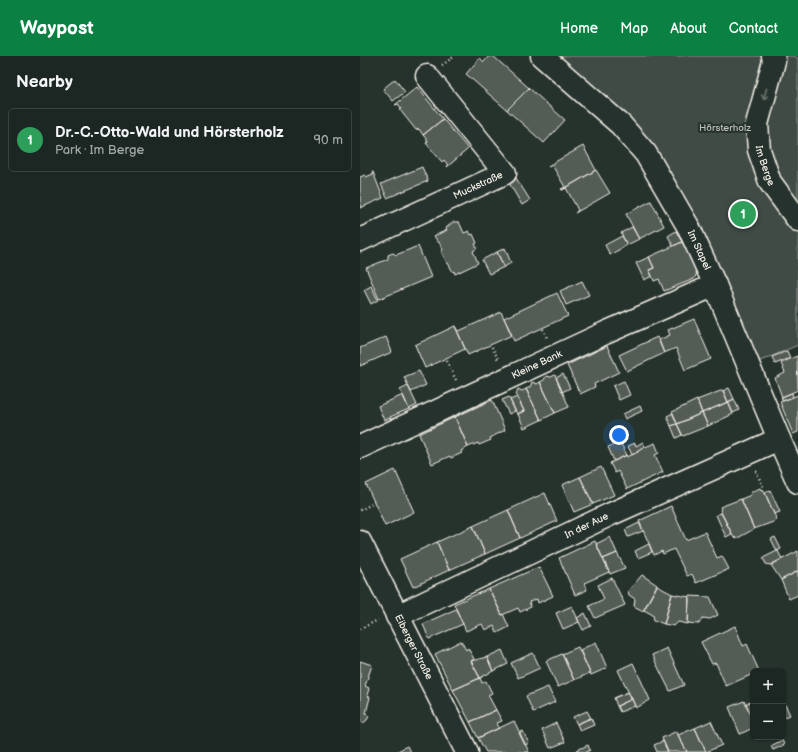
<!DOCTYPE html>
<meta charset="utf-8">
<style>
:root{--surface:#1c2622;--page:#29322f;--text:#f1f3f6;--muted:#a0a5a5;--line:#3a4340;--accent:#0b8043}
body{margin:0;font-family:"Balsamiq Sans",sans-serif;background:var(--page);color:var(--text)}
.controls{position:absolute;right:12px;bottom:12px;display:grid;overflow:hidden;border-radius:6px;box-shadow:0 1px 3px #0004}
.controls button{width:36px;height:36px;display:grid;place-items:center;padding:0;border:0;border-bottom:1px solid var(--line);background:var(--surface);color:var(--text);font:20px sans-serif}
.you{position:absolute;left:259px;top:379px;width:14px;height:14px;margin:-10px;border:3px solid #fff;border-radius:50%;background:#1a73e8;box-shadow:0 0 0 6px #1a73e833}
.badge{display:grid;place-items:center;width:26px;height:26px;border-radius:50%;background:var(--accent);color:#fff;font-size:13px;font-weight:700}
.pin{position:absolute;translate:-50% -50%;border:2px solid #fff;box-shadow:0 1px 4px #0006}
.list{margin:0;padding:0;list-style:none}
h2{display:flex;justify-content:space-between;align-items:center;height:52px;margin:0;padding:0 16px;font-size:17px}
h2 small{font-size:13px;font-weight:400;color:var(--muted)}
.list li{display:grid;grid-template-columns:26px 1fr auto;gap:12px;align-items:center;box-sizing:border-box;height:64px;margin:0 8px 8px;padding:0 8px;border:1px solid var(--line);border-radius:6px}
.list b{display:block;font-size:15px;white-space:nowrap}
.list p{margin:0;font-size:13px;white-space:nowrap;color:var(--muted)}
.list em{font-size:13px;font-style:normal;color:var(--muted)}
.map{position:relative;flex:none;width:438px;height:696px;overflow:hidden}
header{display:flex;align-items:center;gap:24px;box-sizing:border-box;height:56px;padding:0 20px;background:var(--accent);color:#fff}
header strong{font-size:19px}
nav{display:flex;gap:22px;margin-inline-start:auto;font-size:14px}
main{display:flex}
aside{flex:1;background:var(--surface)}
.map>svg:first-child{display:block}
.green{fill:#414b45;stroke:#9a9e96}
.building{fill:#525c55;stroke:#f4f1e8}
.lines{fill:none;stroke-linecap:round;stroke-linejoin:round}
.minor-casing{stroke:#f4f1e8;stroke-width:25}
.path{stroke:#f4f1e8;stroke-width:2.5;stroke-dasharray:1 3;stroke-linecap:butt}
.minor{stroke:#26332d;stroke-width:22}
.oneway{stroke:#6e766e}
.labels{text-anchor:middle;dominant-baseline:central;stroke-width:4;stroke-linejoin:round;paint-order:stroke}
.park-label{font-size:10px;fill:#bebfb7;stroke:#26332d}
.street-label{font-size:10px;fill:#f4f1e8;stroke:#26332d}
</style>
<header>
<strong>Waypost</strong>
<nav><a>Home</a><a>Map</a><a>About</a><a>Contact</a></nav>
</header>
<main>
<aside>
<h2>Nearby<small></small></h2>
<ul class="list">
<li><span class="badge" style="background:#2e9e5b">1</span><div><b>Dr.-C.-Otto-Wald und Hörsterholz</b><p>Park · Im Berge</p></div><em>90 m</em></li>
</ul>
</aside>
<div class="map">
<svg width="438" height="696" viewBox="0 0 438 696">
<rect width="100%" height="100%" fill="#26332d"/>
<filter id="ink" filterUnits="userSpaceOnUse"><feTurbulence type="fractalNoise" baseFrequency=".025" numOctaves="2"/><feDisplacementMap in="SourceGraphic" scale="8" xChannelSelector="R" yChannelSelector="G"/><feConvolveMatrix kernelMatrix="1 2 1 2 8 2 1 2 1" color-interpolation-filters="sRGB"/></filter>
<g filter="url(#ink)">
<path class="green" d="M195,0H434L438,2V289L398,306L295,98Z"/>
<path class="building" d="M129,0H133L169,32L147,54L106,18L120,2L124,6Z
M35,23L45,36L33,45L23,33Z
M57,31L83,63L63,79L59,73L56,74L40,54L42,53L38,48L35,49Z
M169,32L205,64L184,87L147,54Z
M83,63L108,93L87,111L88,109L84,104L82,106L66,87L68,85L63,79Z
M223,90L236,114L202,134L201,133L205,131L192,109L189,111L188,110Z
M62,111L68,125L27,142L21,128Z
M236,114L250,137L215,157L218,154L206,132L202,134Z
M12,116H13L23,142L0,152V121L5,119L6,121L13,118Z
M156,122L170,144L162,149L149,127Z
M291,145L304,170L279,183L266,158Z
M93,166H99L104,177L109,175L111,179L113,178L117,187L115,188L117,192L113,195L118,207L95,218L94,215L93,216L88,207H87L81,195L83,194L79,186H78L74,180L87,174L86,172Z
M272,171L279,183L267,189L261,177Z
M316,175L322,186L313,190L308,180Z
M262,180L267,189L250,199L245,189Z
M322,186L338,215L334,223L304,235L299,223L294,225L292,220L289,214L294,212L289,201Z
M58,190L71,221L19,243L6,212L28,203V199L33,197L36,199Z
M145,192L151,207L144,211L137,196Z
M137,196L144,211L129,218L122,204Z
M289,201L294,212L289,214L292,220L284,224L276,207Z
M222,225L229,239L206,249L200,235Z
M11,230L18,244L11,248L4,234Z
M197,237L208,260L154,285L144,262Z
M141,256L152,279L108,299L95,270H96L99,275Z
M334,263L351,303L325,314L316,292L304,297L299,284L310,279L308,274Z
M95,270L105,293L65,312L55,289Z
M26,281L32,296L0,310V292Z
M297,281L304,297L267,315L259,299Z
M247,290L259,316L234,328L235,331L220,338L207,309Z
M427,295L430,302L415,308L412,301Z
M437,300L438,334L422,341L415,322L425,317L421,307Z
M59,315L66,329L51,336L44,321Z
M203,318L210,332L202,336L196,322Z
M195,319L209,351L195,357L180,326L184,324L186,320L191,321Z
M264,325L270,339L259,344L253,330Z
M172,326L177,328L180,326L195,357L181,364L166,333L170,331Z
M48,330L57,349L49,353L40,334Z
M369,332L374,343L368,346L363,335Z
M158,333L162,335L166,333L181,364L164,372L158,358L164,355L156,338Z
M363,334L368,346L342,357L337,344Z
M432,337L433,341L423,345L421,341Z
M43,339L49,353L30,361L31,362L24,364L18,350Z
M438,339V376L433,378L420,346Z
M149,341L155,355L149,358L142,344Z
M157,341L164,355L157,358L150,344Z
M374,343L379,354L373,357L368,346Z
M132,344L145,374L130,382L131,384L119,389L118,387L108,391L95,361Z
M337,344L342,357L317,368L312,356Z
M368,346L373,358L348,370L342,357Z
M280,350L282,355L265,363L263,358Z
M313,357L317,368L311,370L307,360Z
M342,357L348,370L323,380L317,368Z
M95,361L108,391L101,395L102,397L91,402L90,400L72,408L59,378Z
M317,368L322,379L316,382L311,370Z
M260,386L267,399L254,405L248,391Z
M283,386L285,391L272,399L268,390L275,387L276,390Z
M295,387L299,397L295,399L303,416L267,433L258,415L255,417L250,407L267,399V401L278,396V394Z
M241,411L254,439L233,448L220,421Z
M35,414L54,456L25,470L6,428Z
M220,421L233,448L214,456L202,429Z
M400,432L401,434L403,433L405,437L416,462L415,463L416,465L394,473L381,443L391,439L390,437Z
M410,434L420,456L414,458L405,437Z
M185,437L197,465L160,482L148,454Z
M381,443L394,473L376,483L375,481L374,482L360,454L361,453L360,451Z
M311,450L326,484L345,476L357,502L362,500L369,513L336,527L332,518L327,520L314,493L303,498L302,495L294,499L279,465Z
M148,454L160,482L125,498L113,470Z
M361,457L372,478L366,481L356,459Z
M279,467L283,475L268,481L265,474Z
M113,470L125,498L89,514L77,486Z
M250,481L257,497L243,503L236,488Z
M415,481L421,493L417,495L411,483Z
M235,485L249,516L224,527L227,534L215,539L199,502Z
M77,486L89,514L53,531L40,503Z
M289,488L292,496L278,502L275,495Z
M417,495H418L422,503L410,509L406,508L403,502Z
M438,495V515L421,524L411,509Z
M257,497L265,512L250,518L243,503Z
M179,511L193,540L178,547L177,543L169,546L171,551L160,556L158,552L142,559L129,533Z
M438,515V539L429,543L421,524Z
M282,519L297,529L283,555L274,550L275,543L269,539L268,535Z
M252,522L265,549L235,562L229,550L244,543L238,529Z
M297,530L312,538L304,568L294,564L293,559L284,554Z
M129,533L142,559L143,558L149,571L137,577L134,570L125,574L122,568L106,575L94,548Z
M312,538L329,541L328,568L318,566L314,570L304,568Z
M329,540L350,541L358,559L350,563L343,562L339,568L328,567Z
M212,550L219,566L203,573L196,557Z
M96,553L103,568L69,583L63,568Z
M225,557L231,570L223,574L217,562Z
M375,570L383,590L387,588L399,615H393V618L366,630L356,607L352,608L341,586Z
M101,585L106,594L108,592L114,603L111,605L120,622L93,634L75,598Z
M236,586L247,612L231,619L220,594Z
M218,591L230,617L214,624L202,598Z
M307,592L324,629L310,635L292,599Z
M142,594L148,608L133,615L127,601Z
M173,597L180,612L158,622L151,607Z
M202,598L214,624L198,631L186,605Z
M127,601L133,615L120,622L111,605Z
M0,605L12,609L5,630L9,632L7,640L10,641L6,657L9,660L7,664L3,667L0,665Z
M273,607L290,644L276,652L258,614Z
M120,622L122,627L126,625L132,637L128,639L136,654L110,666L93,634Z
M188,631L195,646L173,656L166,640Z
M268,636L272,643L257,650L254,642Z
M272,643L275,650L260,656L257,650Z
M423,644L430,659L423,662Z
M384,645L393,663V672L380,678L369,651Z
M393,645V663L386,648Z
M136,654L142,665L137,667L139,672L118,682L110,666Z
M227,655L231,662L217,668L213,661Z
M231,662L234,669L220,675L217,668Z
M154,665L169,696H126L118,682Z
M351,665L362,689L346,696L335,672Z
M196,667L205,686L190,692L182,674Z
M335,672L346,696H327L318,679Z
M163,675L169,687L165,689L159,677Z
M317,675L318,679L327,696H308L302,682Z
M422,684L424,689L413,694L411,690Z
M303,685L308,696H297L294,689Z
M228,689L230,694L227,696H218L217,694Z
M47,690L50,696H36Z"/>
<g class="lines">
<defs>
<g id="minor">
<path id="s1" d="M182,0L261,69L286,98L329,172L355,229L419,383L438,426"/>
<path id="s2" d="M413,0L414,5L397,68L399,94L410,126L438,164"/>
<path id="s3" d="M0,184L145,117L67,20"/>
<path id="s4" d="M0,391L245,277L355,229"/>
<path id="s5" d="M0,486L107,696"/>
<path id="s6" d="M37,560L251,458L419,383"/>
</g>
</defs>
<use href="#minor" class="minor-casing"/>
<path class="path" d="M82,9L95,0
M183,273L187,282
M132,291L139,305
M87,305L96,324
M396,415L404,433
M0,454L12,448
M0,573L18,564"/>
<use href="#minor" class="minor"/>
</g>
<defs><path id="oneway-shaft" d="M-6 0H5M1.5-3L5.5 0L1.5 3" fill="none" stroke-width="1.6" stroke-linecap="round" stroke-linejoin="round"/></defs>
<use class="oneway" href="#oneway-shaft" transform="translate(405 38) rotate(105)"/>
</g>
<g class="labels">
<g class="park-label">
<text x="365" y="72">Hörsterholz</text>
</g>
<g class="street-label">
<text stroke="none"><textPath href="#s2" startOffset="113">Im Berge</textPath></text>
<text stroke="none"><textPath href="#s3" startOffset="130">Muckstraße</textPath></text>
<text stroke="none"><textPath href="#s1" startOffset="253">Im Stapel</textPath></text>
<text stroke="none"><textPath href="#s4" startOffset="195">Kleine Bank</textPath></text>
<text stroke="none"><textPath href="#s6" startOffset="210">In der Aue</textPath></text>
<text stroke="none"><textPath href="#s5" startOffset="118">Eiberger Straße</textPath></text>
</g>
</g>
</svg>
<div class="controls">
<button>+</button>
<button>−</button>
</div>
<div class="you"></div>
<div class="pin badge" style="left:383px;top:158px;background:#2e9e5b">1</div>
</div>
</main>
